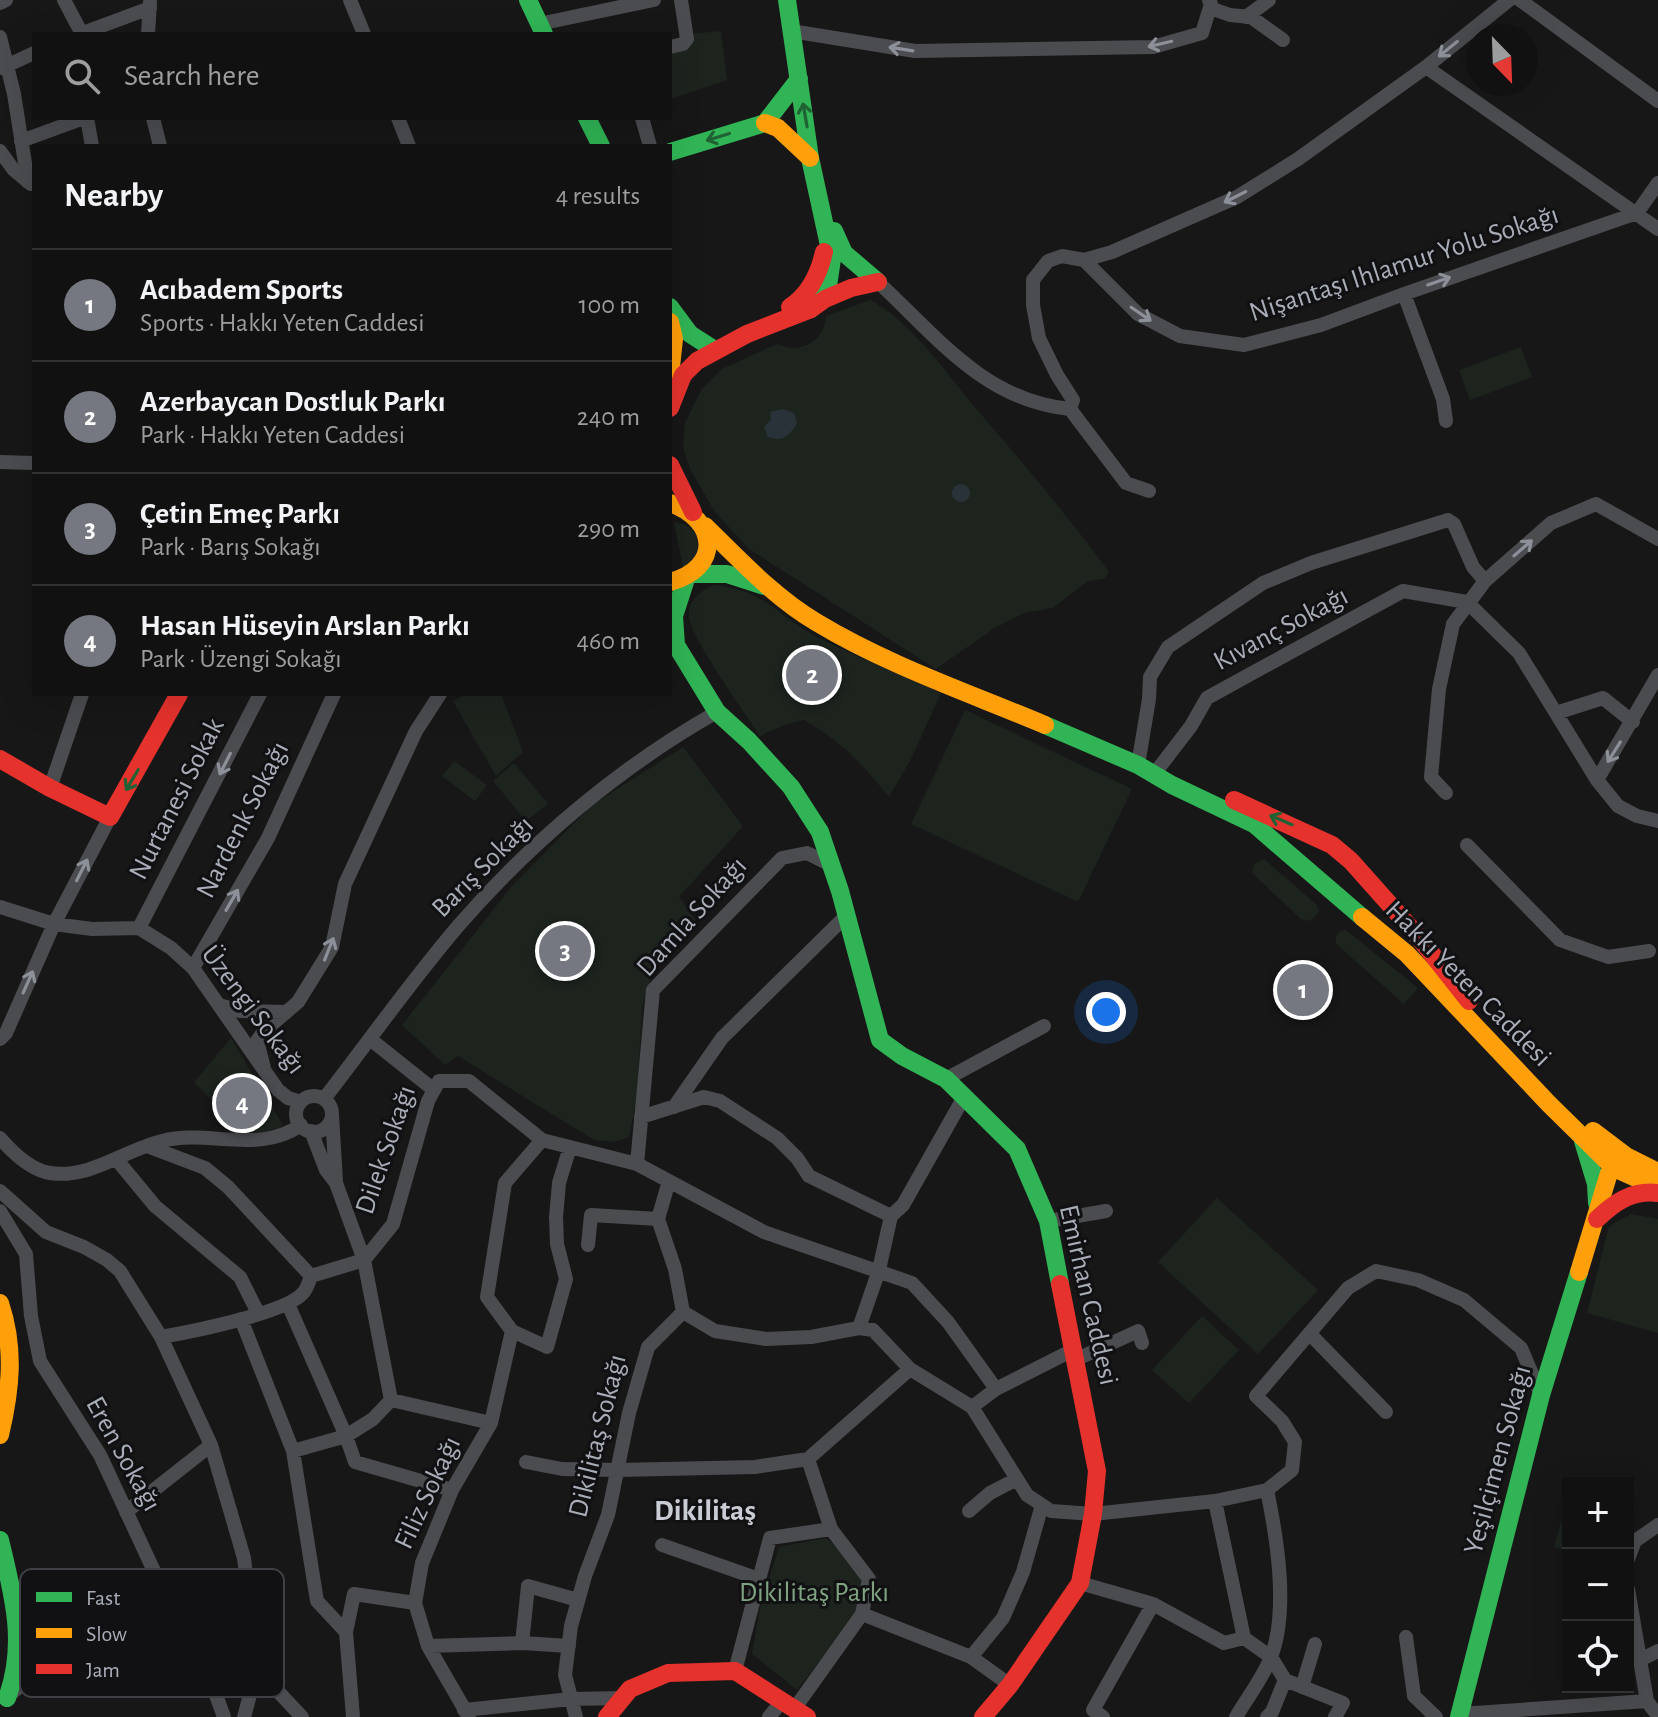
<!DOCTYPE html>
<meta charset="utf-8">
<style>
:root{--surface:#111;--page:#1e1f1f;--text:#f1f3f6;--muted:#9c9d9f;--line:#303131;--accent:#757880}
body{margin:0;font-family:"Alegreya Sans",sans-serif;background:var(--page);color:var(--text)}
.controls{position:absolute;right:24px;bottom:24px;display:grid;overflow:hidden;border-radius:0px;box-shadow:0 8px 32px #0002}
.controls button{width:72px;height:72px;display:grid;place-items:center;padding:0;border:0;border-bottom:2px solid var(--line);background:var(--surface);color:var(--text);font:40px sans-serif}
.compass{position:absolute;left:1466px;top:24px;width:72px;height:72px;border-radius:50%;background:var(--surface);box-shadow:0 8px 32px #0002;rotate:157deg}
.you{position:absolute;left:1106px;top:1012px;width:28px;height:28px;margin:-20px;border:6px solid #fff;border-radius:50%;background:#1a73e8;box-shadow:0 0 0 12px #1a73e833}
.badge{display:grid;place-items:center;width:52px;height:52px;border-radius:50%;background:var(--accent);color:#fff;font-size:26px;font-weight:700}
.pin{position:absolute;translate:-50% -50%;border:4px solid #fff;box-shadow:0 2px 8px #0006}
.list{margin:0;padding:0;list-style:none}
h2{display:flex;justify-content:space-between;align-items:center;height:104px;margin:0;padding:0 32px;font-size:34px}
h2 small{font-size:26px;font-weight:400;color:var(--muted)}
.list li{display:grid;grid-template-columns:52px 1fr auto;gap:24px;align-items:center;box-sizing:border-box;height:112px;padding:0 32px;border-top:2px solid var(--line)}
.list b{display:block;font-size:30px;white-space:nowrap}
.list p{margin:0;font-size:26px;white-space:nowrap;color:var(--muted)}
.list em{font-size:26px;font-style:normal;color:var(--muted)}
.icon{flex:none;width:44px;height:44px;fill:none;stroke:currentColor;stroke-width:2;stroke-linecap:round;stroke-linejoin:round}
.map{position:relative;flex:none;width:1658px;height:1717px;overflow:hidden}
.search{position:absolute;background:var(--surface);box-shadow:0 8px 32px #0002;left:32px;top:32px;width:640px;height:88px;display:flex;align-items:center;gap:20px;box-sizing:border-box;padding:0 28px;border-radius:0px;color:var(--muted);font-size:30px}
.panel{position:absolute;background:var(--surface);box-shadow:0 8px 32px #0002;left:32px;top:144px;width:640px;height:552px;border-radius:0px}
.map>svg:first-child{display:block}
.green{fill:#1d241e}
.water{fill:#2a3239}
.lines{fill:none;stroke-linecap:round;stroke-linejoin:round}
.street{stroke:#4b4c50;stroke-width:14}
.fast{stroke:#30b455;stroke-width:18}
.slow{stroke:#ff9f0a;stroke-width:18}
.jam{stroke:#e5322d;stroke-width:18}
.oneway{stroke:#8c9099}
.oneway2{stroke:#206234}
.labels{text-anchor:middle;dominant-baseline:central;stroke-width:6;stroke-linejoin:round;paint-order:stroke}
.street-label{font-size:28px;fill:#a8adb8;stroke:#111113}
.park-label{font-size:28px;fill:#7fa381;stroke:#111113}
.neighbourhood-label{font-size:30px;font-weight:bold;fill:#c9ccd4;stroke:#111113}
.key{fill:#111113;stroke:#3e4045;stroke-width:2}
.key-label{font-size:22px;fill:#a8adb8}
</style>
<div class="map">
<svg width="1658" height="1717" viewBox="0 0 1658 1717">
<rect width="100%" height="100%" fill="#171717"/>
<path class="green" d="M721,31L727,80L670,99V43L681,41L680,35Z
M870,300C908,319 942,367 969,400C1017,456 1065,512 1109,572L1104,579L1088,581L1053,608L1024,613L993,629L936,669L749,549L715,512L690,469L683,447L685,423L701,390L722,369L777,344C798,355 825,342 826,316Z
M1521,347L1532,377L1470,400L1459,370Z
M674,522C691,524 696,532 701,547L688,571L683,567Z
M715,585C769,591 779,619 823,640C861,659 901,675 941,693L912,757L889,797C865,767 838,738 804,720L784,725L760,736C746,714 690,637 689,617C688,600 701,590 715,585Z
M467,694H501L523,752L496,776L453,701Z
M965,710L1132,789L1078,902L911,824Z
M683,747L743,826L679,897L697,923L653,971L642,1006L637,1097L629,1137L614,1142L594,1140L458,1056L445,1065L402,1025L512,886L592,805Z
M454,761L487,785L475,801L442,776Z
M514,763L548,804L526,821L493,781Z
M1264,859L1317,905L1319,912L1310,921L1301,919L1252,873L1254,864Z
M1346,930L1418,988L1404,1004L1336,944V936L1340,931Z
M231,1038L282,1124L281,1127L246,1136L194,1082Z
M1217,1198L1318,1290L1258,1354L1158,1262Z
M1631,1214L1658,1219V1333L1587,1313L1609,1226Z
M1202,1316L1239,1350L1189,1403L1152,1370Z
M1562,1519L1568,1520V1551L1554,1547Z
M826,1538L862,1569L860,1610L797,1690L752,1654L760,1608L779,1547Z"/>
<path class="water" d="M783,409L794,413L797,424C788,436 784,442 768,437L764,427L771,420L770,412Z
M952 493a9 9 0 1 1 18 0a9 9 0 1 1-18 0Z"/>
<g class="lines">
<path class="street" d="M64,0L82,34
M350,0L364,34
M1520,0L1658,101
M0,3L6,0
M1210,8L1230,15L1251,17L1283,40
M1246,17L1269,0
M539,24L654,0
M791,31L915,51L1153,47L1202,33L1211,4L1209,0
M80,34L150,8
M148,34L150,2
M0,37L14,94L28,182
M670,47L683,44L687,39L681,0
M1426,67L1658,229
M2,68L34,53
M87,118L92,146
M153,118L160,146
M398,118L409,146
M642,118L650,146
M21,141L84,118
M0,151L13,169L31,184
M1084,260L1112,252L1237,197L1298,159L1426,67L1509,0
M878,282C936,336 985,401 1070,409L1073,400L1057,375L1039,338L1033,305V280L1048,261L1062,256L1084,260L1138,314L1180,336L1244,345L1321,325L1404,294L1637,213L1658,183
M1404,294L1443,399L1446,421
M1070,409L1126,483L1149,491
M0,462L34,463
M1467,602L1519,653L1597,780L1618,806L1637,816L1658,821
M1556,713L1603,698L1633,722
M1138,765L1149,699L1150,677L1168,647L1263,583L1311,563L1448,520L1454,524L1473,567L1485,581
M1155,773L1191,726L1207,698L1289,653L1403,591L1467,602
M1597,780L1658,675
M50,788L82,694
M1446,793L1431,777L1439,689L1453,624L1485,581L1551,523L1596,504L1658,539
M1467,845L1560,940L1608,957L1649,951
M0,907L54,924L92,929L139,928L171,948L193,968L278,1090L288,1098L301,1102
M139,928L260,694
M193,968L268,838L334,694
M219,1005L240,1011L285,1012
M0,1039L6,1033L54,924L110,817
M370,1039L434,1090
M264,1068L257,1041L264,1031L298,1002L332,947L345,884L416,731L440,694
M946,1079L1044,1026
M296 1114a18 18 0 1 1 36 0a18 18 0 1 1-36 0Z
M324,1099C369,1041 411,981 459,925C531,842 621,766 717,712
M674,1107L722,1038L846,916
M332,1115L336,1182
M641,1117L704,1097L720,1101L777,1138L797,1158L809,1176L891,1216
M0,1138C13,1153 31,1170 50,1173C91,1179 124,1150 162,1141C209,1129 258,1155 301,1125
M147,1146L205,1168L228,1187L311,1276
M117,1160L155,1206L240,1277L258,1313
M637,1164L653,990L782,858L807,853L831,865
M0,1191L46,1232L84,1247L107,1260L120,1271L161,1337L211,1445L244,1558L257,1669L244,1717
M0,1211L26,1254L31,1316L40,1361L100,1455L180,1627L212,1684L224,1717
M1048,1221L1106,1211
M588,1245L591,1215L658,1219
M364,1260L393,1224L428,1101L439,1081H469L542,1140L637,1164L764,1232L912,1283L948,1322L996,1389
M311,1276L364,1260
M288,1304L346,1436L373,1419L391,1400L364,1260L336,1183L326,1170L311,1131
M683,1312L715,1331L766,1339L811,1337L859,1328L873,1330L910,1369L972,1407L1027,1495L1051,1511L1093,1514L1215,1501L1267,1490L1292,1470L1295,1442L1282,1421L1256,1396L1348,1288L1376,1271L1418,1280L1464,1300L1521,1348L1541,1395
M241,1319L293,1451L317,1601L346,1632L353,1717
M859,1328L879,1270L891,1216L903,1205L964,1097
M512,1331L547,1347L566,1279L557,1244L556,1217L559,1183L570,1147
M1310,1334L1386,1412
M161,1337C190,1332 286,1313 303,1293C307,1289 309,1281 311,1276
M1075,1360L1138,1331L1142,1343
M391,1400L491,1423
M972,1407L996,1389L1073,1350
M293,1451L346,1436L355,1462L452,1490
M526,1462L562,1469L618,1470L755,1467L808,1459L910,1369
M1215,1501L1244,1638
M969,1511L990,1493L1017,1479
M126,1512L211,1445
M662,1545L759,1579
M1628,1559L1635,1541L1658,1525
M1080,1583L1153,1604L1224,1643L1244,1638L1271,1657L1285,1680
M1628,1589L1647,1701
M862,1614L971,1657L1010,1685
M346,1632L354,1594L415,1603
M1406,1637L1414,1696L1436,1717
M522,1643L528,1586L578,1600
M428,1646L522,1643L569,1646
M19,1648L50,1671L80,1677L130,1658L180,1627
M971,1657L1003,1618L1023,1572L1042,1505
M1640,1660L1658,1651
M257,1669L302,1717
M735,1671L770,1538L831,1529
M1285,1680L1343,1703L1335,1717
M1302,1687L1315,1644
M12,1693L21,1685L50,1671
M795,1708L862,1614L869,1579L831,1529L808,1459
M464,1710L571,1699L622,1698
M1460,1714L1647,1701L1658,1716
M469,1717L428,1646L415,1603L422,1563L452,1490L491,1423L512,1331L487,1297L505,1183L542,1140
M576,1717L565,1675L571,1626L585,1576L608,1515L629,1413L648,1347L683,1312L675,1269L658,1219L669,1181
M769,1717L783,1700
M1103,1717L1093,1710L1153,1604
M1236,1717C1247,1698 1263,1678 1271,1657C1289,1610 1277,1538 1267,1490
M1267,1717L1272,1712L1285,1680"/>
<path class="fast" d="M528,0L544,34
M787,0L810,158L832,259L828,286L811,309
M587,118L601,146
M765,123L799,79
M670,152L765,123
M834,231L844,253L878,282
M670,307L690,334L715,350
M693,574H727L764,586
M670,641L676,645L717,712L749,741L791,787L820,832L840,891L880,1040L902,1056L946,1079L1017,1149L1048,1221L1060,1284
M676,645L674,616L686,579
M1045,725L1138,765L1172,785L1254,824L1362,917
M1583,1141L1596,1184L1597,1203
M0,1540C13,1594 27,1644 7,1698
M1459,1717L1541,1395L1579,1272"/>
<path class="slow" d="M765,123L778,128L810,158
M670,322L674,339L670,376
M670,503C718,520 722,568 670,582
M705,526C740,560 774,597 816,622C887,665 969,693 1045,725
M1362,917L1407,954L1549,1104L1614,1168L1658,1188
M1593,1131L1626,1156L1658,1172
M1579,1272L1609,1173L1614,1168
M0,1303C15,1348 11,1389 0,1435"/>
<path class="jam" d="M790,307C810,294 819,274 824,252
M670,408L683,375L697,361L747,334L811,309L825,299L851,288L878,282
M670,465L693,512
M0,759L50,788L110,817L179,694
M1234,800L1332,845L1351,861L1416,934L1469,1001
M1597,1219C1615,1202 1632,1190 1658,1193
M607,1717L630,1689L668,1673L735,1671L807,1717
M983,1717L1010,1685L1080,1583L1093,1514L1097,1471L1060,1284"/>
</g>
<defs><path id="oneway-shaft" d="M-6 0H5M1.5-3L5.5 0L1.5 3" fill="none" stroke-width="1.6" stroke-linecap="round" stroke-linejoin="round" transform="scale(2)"/></defs>
<g class="oneway">
<use href="#oneway-shaft" transform="translate(1160 44) rotate(167)"/>
<use href="#oneway-shaft" transform="translate(901 49) rotate(-171)"/>
<use href="#oneway-shaft" transform="translate(1448 49) rotate(141)"/>
<use href="#oneway-shaft" transform="translate(1235 197) rotate(153)"/>
<use href="#oneway-shaft" transform="translate(1439 281) rotate(-19)"/>
<use href="#oneway-shaft" transform="translate(1141 314) rotate(34)"/>
<use href="#oneway-shaft" transform="translate(1523 548) rotate(-41)"/>
<use href="#oneway-shaft" transform="translate(1614 752) rotate(122)"/>
<use href="#oneway-shaft" transform="translate(225 764) rotate(117)"/>
<use href="#oneway-shaft" transform="translate(82 870) rotate(-63)"/>
<use href="#oneway-shaft" transform="translate(232 900) rotate(-60)"/>
<use href="#oneway-shaft" transform="translate(329 949) rotate(-68)"/>
<use href="#oneway-shaft" transform="translate(28 982) rotate(-66)"/>
</g>
<g class="oneway2">
<use href="#oneway-shaft" transform="translate(805 115) rotate(-100)"/>
<use href="#oneway-shaft" transform="translate(718 137) rotate(163)"/>
<use href="#oneway-shaft" transform="translate(132 780) rotate(121)"/>
<use href="#oneway-shaft" transform="translate(1281 820) rotate(-157)"/>
</g>
<g class="labels">
<g class="street-label">
<text transform="translate(1404 264) rotate(-18)">Nişantaşı Ihlamur Yolu Sokağı</text>
<text transform="translate(1281 629) rotate(-28)">Kıvanç Sokağı</text>
<text transform="translate(177 799) rotate(-63)">Nurtanesi Sokak</text>
<text transform="translate(243 820) rotate(-63)">Nardenk Sokağı</text>
<text transform="translate(483 867) rotate(-45)">Barış Sokağı</text>
<text transform="translate(692 917) rotate(-48)">Damla Sokağı</text>
<text transform="translate(1468 984) rotate(45)">Hakkı Yeten Caddesi</text>
<text transform="translate(253 1010) rotate(53)">Üzengi Sokağı</text>
<text transform="translate(386 1150) rotate(-71)">Dilek Sokağı</text>
<text transform="translate(1088 1295) rotate(77)">Emirhan Caddesi</text>
<text transform="translate(598 1436) rotate(-76)">Dikilitaş Sokağı</text>
<text transform="translate(123 1454) rotate(61)">Eren Sokağı</text>
<text transform="translate(1498 1460) rotate(-75)">Yeşilçimen Sokağı</text>
<text transform="translate(428 1493) rotate(-65)">Filiz Sokağı</text>
</g>
<g class="park-label">
<text x="814" y="1593">Dikilitaş Parkı</text>
</g>
<g class="neighbourhood-label">
<text x="705" y="1511">Dikilitaş</text>
</g>
</g>
<rect x="20" y="1569" width="264" height="128" rx="12" class="key"/>
<rect x="36" y="1592" width="36" height="10" fill="#30b455"/>
<rect x="36" y="1628" width="36" height="10" fill="#ff9f0a"/>
<rect x="36" y="1664" width="36" height="10" fill="#e5322d"/>
<g class="key-label">
<text x="86" y="1605">Fast</text>
<text x="86" y="1641">Slow</text>
<text x="86" y="1677">Jam</text>
</g>
</svg>
<div class="controls">
<button>+</button>
<button>−</button>
<button><svg class="icon" aria-label="locate" viewBox="0 0 24 24"><circle cx="12" cy="12" r="6"/><path d="M12 2v4M12 18v4M2 12h4M18 12h4"/></svg></button>
</div>
<svg class="compass" viewBox="-18 -18 36 36"><path d="M0-13l5 13h-10z" fill="#e53935"/><path d="M0 13l5-13h-10z" fill="#9c9d9f"/></svg>
<div class="you"></div>
<div class="pin badge" style="left:1303px;top:990px">1</div>
<div class="pin badge" style="left:812px;top:675px">2</div>
<div class="pin badge" style="left:565px;top:951px">3</div>
<div class="pin badge" style="left:242px;top:1103px">4</div>
<div class="search"><svg class="icon" aria-label="search" viewBox="0 0 24 24"><circle cx="10" cy="10" r="6"/><path d="M15 15l6 6"/></svg>Search here</div>
<section class="panel">
<h2>Nearby<small>4 results</small></h2>
<ul class="list">
<li><span class="badge">1</span><div><b>Acıbadem Sports</b><p>Sports · Hakkı Yeten Caddesi</p></div><em>100 m</em></li>
<li><span class="badge">2</span><div><b>Azerbaycan Dostluk Parkı</b><p>Park · Hakkı Yeten Caddesi</p></div><em>240 m</em></li>
<li><span class="badge">3</span><div><b>Çetin Emeç Parkı</b><p>Park · Barış Sokağı</p></div><em>290 m</em></li>
<li><span class="badge">4</span><div><b>Hasan Hüseyin Arslan Parkı</b><p>Park · Üzengi Sokağı</p></div><em>460 m</em></li>
</ul>
</section>
</div>
